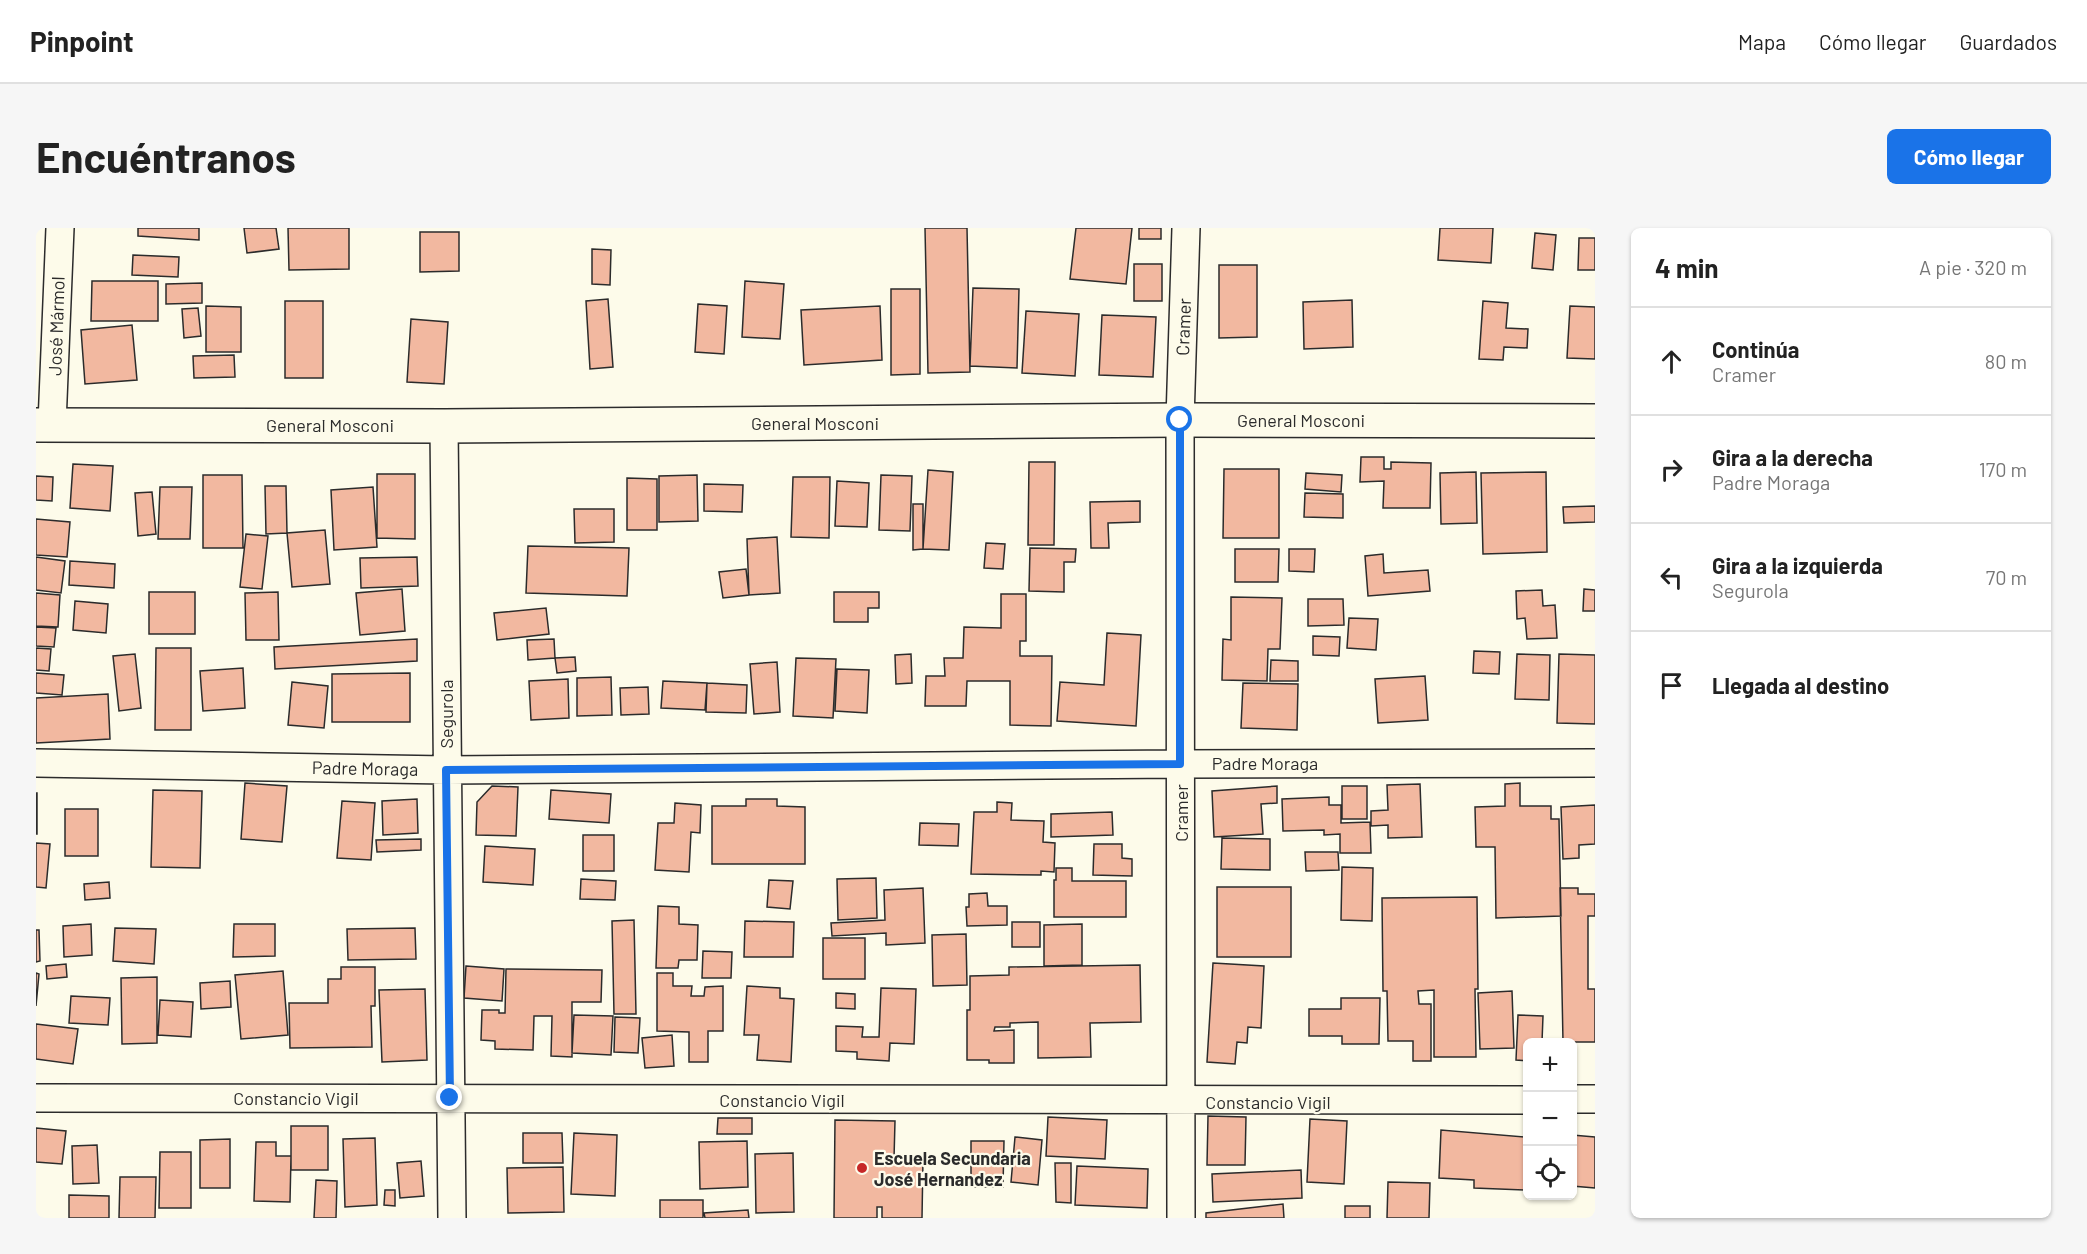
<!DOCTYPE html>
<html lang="es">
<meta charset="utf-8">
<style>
:root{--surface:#fff;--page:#f6f6f6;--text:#222;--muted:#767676;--line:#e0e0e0;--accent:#1a73e8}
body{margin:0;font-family:Barlow,sans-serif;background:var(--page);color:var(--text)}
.controls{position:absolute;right:18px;bottom:18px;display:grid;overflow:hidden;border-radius:9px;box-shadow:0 2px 4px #0004}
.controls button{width:54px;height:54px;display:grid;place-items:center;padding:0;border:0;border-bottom:2px solid var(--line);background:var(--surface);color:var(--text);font:30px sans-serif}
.stop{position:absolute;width:18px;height:18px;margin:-14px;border:4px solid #1a73e8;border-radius:50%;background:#fff}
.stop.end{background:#1a73e8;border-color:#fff;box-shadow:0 2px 6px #0008}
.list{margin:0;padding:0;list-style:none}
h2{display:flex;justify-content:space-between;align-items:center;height:78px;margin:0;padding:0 24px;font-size:26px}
h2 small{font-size:20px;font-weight:400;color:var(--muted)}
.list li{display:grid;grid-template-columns:39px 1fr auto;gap:18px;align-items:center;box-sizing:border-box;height:108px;padding:0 24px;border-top:2px solid var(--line)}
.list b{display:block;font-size:22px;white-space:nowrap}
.list p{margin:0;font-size:20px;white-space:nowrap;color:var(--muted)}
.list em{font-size:20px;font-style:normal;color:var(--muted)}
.icon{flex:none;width:33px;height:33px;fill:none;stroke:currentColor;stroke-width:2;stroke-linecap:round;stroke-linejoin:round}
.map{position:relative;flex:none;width:1559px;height:990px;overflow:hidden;border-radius:9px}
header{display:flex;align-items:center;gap:36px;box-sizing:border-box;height:84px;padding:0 30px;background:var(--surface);border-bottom:2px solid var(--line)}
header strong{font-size:28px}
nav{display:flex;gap:33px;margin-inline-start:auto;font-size:21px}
.intro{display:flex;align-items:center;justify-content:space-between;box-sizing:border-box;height:144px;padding:0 36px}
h1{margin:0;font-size:42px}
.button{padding:15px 27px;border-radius:9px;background:var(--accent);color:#fff;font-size:21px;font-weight:700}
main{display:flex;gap:36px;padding:0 36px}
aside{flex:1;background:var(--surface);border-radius:9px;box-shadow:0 2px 4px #0004}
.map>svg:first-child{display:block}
.building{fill:#f2b8a0;stroke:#2b2b2b;stroke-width:1.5}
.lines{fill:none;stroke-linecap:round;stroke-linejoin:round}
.street-casing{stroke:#2b2b2b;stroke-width:30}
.secondary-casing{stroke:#2b2b2b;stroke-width:36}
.street{stroke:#fdfbea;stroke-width:27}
.secondary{stroke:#fdfbea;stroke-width:33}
.route{stroke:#1a73e8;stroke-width:8}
.poi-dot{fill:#c62828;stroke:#fdfbea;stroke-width:2}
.labels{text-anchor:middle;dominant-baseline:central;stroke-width:4.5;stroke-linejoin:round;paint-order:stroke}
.street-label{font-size:18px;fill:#2b2b2b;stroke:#fdfbea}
.poi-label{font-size:18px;font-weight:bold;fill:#2b2b2b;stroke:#fdfbea;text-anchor:start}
</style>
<header>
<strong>Pinpoint</strong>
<nav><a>Mapa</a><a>Cómo llegar</a><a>Guardados</a></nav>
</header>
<div class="intro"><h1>Encuéntranos</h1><a class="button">Cómo llegar</a></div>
<main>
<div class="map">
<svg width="1559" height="990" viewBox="0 0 1559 990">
<rect width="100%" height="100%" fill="#fdfbea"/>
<path class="building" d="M102,0H163V12L102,8Z
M208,0H240L243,21L211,25Z
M252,0H313V41L253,42Z
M889,0H931L934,144L892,145Z
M1040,0H1096L1090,56L1034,51Z
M1103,0H1125V11H1103Z
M1404,0H1457L1455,35L1402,32Z
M384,4H423V43L384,44Z
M1499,5L1520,7L1517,42L1496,40Z
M1543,10H1559V42H1542Z
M556,21L575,22L574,57L556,56Z
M97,27L143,29L142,49L96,47Z
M1098,36H1126V73H1098Z
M1183,37H1221V109L1183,110Z
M56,53H122V93H55Z
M709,53L748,56L744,111L706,109Z
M166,55V75L130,76V56Z
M937,60L983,61L981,140L934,138Z
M855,61H884V146L855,147Z
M572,71L577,139L554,141L550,73Z
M1316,72L1317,119L1268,121L1267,74Z
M249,73H287V150H249Z
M1447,73L1472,75L1470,100L1492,101L1491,120L1468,119L1467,132L1443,131Z
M662,76L691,78L688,126L659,124Z
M170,78L205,79V124H170Z
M844,78L846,132L768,137L765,82Z
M1534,78L1559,79V131L1531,130Z
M162,80L165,108L148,110L146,81Z
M990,83L1043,86L1039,148L986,145Z
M1066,87L1120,89L1117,149L1063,147Z
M375,91L412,94L408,156L371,154Z
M96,97L101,152L49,156L45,102Z
M198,127L199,149L158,150L157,128Z
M1325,229H1348V241H1355V234L1395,235L1394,280H1347L1348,253L1324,254Z
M993,234H1019L1018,317H992Z
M37,236L77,238L74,283L34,280Z
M1188,241H1243V310H1187Z
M892,242L917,244L913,322L887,321Z
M1440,244L1441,295L1405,296L1404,245Z
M1510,244L1511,324L1447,326L1445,245Z
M1270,245L1306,247L1305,264L1269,261Z
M341,246H379V311L341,310Z
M167,247H206L207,320H167Z
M661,247L662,293L623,294V248Z
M845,247L876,248L874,303L843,302Z
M0,248L17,249L16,273L0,272Z
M757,249H794L793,310L755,309Z
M591,250L621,251V302H591Z
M801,253L833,255L831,299L799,298Z
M668,256L707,257L706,284L668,283Z
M229,258H250L251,305L230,306Z
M124,259H156L154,311H122Z
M337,259L341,319L298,322L295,262Z
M116,264L120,306L102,308L99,265Z
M1269,265L1307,266V290L1268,289Z
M1104,273V294L1072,295L1073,320H1055L1054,274Z
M877,276H887V321L877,322Z
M1559,278V294L1528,295L1527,279Z
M538,281H578V314L539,315Z
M0,291L34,294L31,329L0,327Z
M289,302L294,356L256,359L251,305Z
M210,306L232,308L226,361L204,359Z
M741,309L744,365L713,367L711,311Z
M950,315L969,316L967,341L948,340Z
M492,318L593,320L591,368L490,365Z
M994,320L1040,321L1039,334H1028V364L993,363Z
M1199,321H1243L1242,354H1199Z
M1253,321H1279L1278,344L1253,343Z
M1347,326L1348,345L1392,342L1394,363L1332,368L1329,328Z
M0,329L29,333L25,365L0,362Z
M381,329L382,358L325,360L324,330Z
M34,333L79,336L78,360L33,357Z
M710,341L713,367L687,370L683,344Z
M366,361L369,403L324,407L320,365Z
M1548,361L1559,362V383H1547Z
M1506,362L1507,378L1519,377L1521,410L1491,411L1489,390L1481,391L1480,363Z
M113,364H159V406H113Z
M242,364L243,412H210L209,365Z
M798,364H843V380H832V394H798Z
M0,365L24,367L22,399L0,398Z
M965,366H990V413H984V428H1016L1015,498L974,497V453H931L930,478H889L890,448H909L908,430H927L928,399L965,400Z
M1195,369L1246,370L1244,421H1232L1231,453L1186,452L1187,411L1195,412Z
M1272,371H1307L1308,397L1272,398Z
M39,373L72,376L70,405L37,402Z
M510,380L513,406L461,412L458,385Z
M1313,390L1342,391L1340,422L1311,420Z
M0,399L20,400L18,419L0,418Z
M1071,405L1105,407L1100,498L1021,493L1024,454L1068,457Z
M1277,408L1304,409L1303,428L1277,427Z
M381,411V433L239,441L238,419Z
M518,411L519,430L492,432L491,412Z
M0,420L15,421L13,443L0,442Z
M120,420H155V502H119Z
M1438,423L1464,424L1463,446L1437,445Z
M99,426L105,480L83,483L77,428Z
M875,426L876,455L860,456L859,427Z
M1481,426L1514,427L1513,472L1479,471Z
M1523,426L1559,427V496L1521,495Z
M539,429L540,443L521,445L519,430Z
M760,430L800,431L797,490L757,488Z
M1235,432L1262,433V453H1234Z
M741,434L744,484L718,486L714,436Z
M207,440L209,480L167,483L164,443Z
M801,441L833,442L831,485L799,483Z
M0,445L28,447L26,467L0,465Z
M374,445V494H296V446Z
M1389,448L1392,492L1342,495L1339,451Z
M575,449L576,487L541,488V450Z
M532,451L533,490L495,492L493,453Z
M627,453L671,455L669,482L625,480Z
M256,454L292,458L288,500L252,497Z
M671,455L711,457L710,485L670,484Z
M1207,455L1262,456L1261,502L1205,500Z
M612,459L613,486L585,487L584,460Z
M72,466L74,511L0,515V470Z
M209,555L251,558L246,614L205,611Z
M1484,555V578H1515V591H1523L1525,688L1460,690L1459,619H1440L1439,579L1469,578V556Z
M1384,556L1386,609L1352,610V597L1335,598V583L1352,582L1351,557Z
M456,558L482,559L480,608L440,607L441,574Z
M1241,558V575L1225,576L1227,606L1178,609L1176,563Z
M1306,558H1331V591H1306Z
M117,562L166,563L164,640L115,639Z
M515,562L575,566L573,595L513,591Z
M0,565H1V606H0Z
M1293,569V577H1305V595L1334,594L1335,625H1304V606L1288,607V602L1247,603L1246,571Z
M381,571L382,605L347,607L346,573Z
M710,571H741V578L769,579V636H676V578H710Z
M306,573L339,575L335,632L301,630Z
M961,574L976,575L975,592L1008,593L1007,614L1019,615L1018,644L1005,643V647L935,646L938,584H961Z
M639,575L665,577L664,605L655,604L653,644L619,642L622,595H638Z
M1559,577V616L1543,617V630L1527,631L1525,579Z
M29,581H62V628H29Z
M1076,584L1077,607L1015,609V586Z
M884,595L923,596L922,618L883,617Z
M547,607H578V643H547Z
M1186,610L1234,611V642L1185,641Z
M385,611V622L341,624L340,612Z
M0,615L14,616L10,660L0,659Z
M1058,616H1086V630L1096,631V648L1057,647Z
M449,618L499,621L497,657L447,654Z
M1269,624H1302L1303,642L1270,643Z
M1306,639L1337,640L1336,693L1305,692Z
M1020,640H1036V653H1090V689H1018V652H1020Z
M840,650L841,690L802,692L801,651Z
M545,651L580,653L579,672L544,671Z
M733,652L757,653L754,681L731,679Z
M73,654L74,670L49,672L48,656Z
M1181,659H1255V729H1181Z
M887,660L889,715L850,717V705L796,708L795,695L849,692L848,662Z
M1524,660H1542V666H1559V688H1552V761H1559V814H1527Z
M951,665L952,678H971V697L931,698L930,679H933V666Z
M1441,669L1442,761H1439L1440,829H1398V762L1382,763L1383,776H1395V833H1377V813H1352L1351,763H1347L1346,670Z
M622,678L643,679V696L662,697L661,732H643L642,740H620Z
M598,692L600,786H578L576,693Z
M709,693L758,694L757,729H708Z
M976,694H1004V719H976Z
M55,696L56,727L28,729L27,698Z
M198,696H239V728L197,729Z
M1046,696V737L1008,738V697Z
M79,700L120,701L118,736L77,733Z
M379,700L380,731L312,732L311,701Z
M0,702H3L4,733L0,734Z
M930,706L931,757L897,758L896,707Z
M787,710H829V751H787Z
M667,723L696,724L695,750H666Z
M1177,735L1228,738L1225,800L1212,799L1211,815L1201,814L1199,836L1171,834Z
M30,736L31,749L11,751L10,738Z
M1104,737L1105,794L1054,795L1055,829L1002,830V794L974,795V799H959L958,803L978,802V835H953V832H931V782H934V748L973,747V739Z
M430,738L468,741L466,773L428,770Z
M305,739H339V778H335L336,819L254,820L253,775H292V751H305Z
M470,741L566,742L565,774H536V829L515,828L516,788H498L497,822L459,821V813L445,812L446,782H463V785H469Z
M247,743L252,807L205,811L199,747Z
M0,745L3,746L0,778Z
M621,745H637V758H656L655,768H668L669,759L687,758V803H672V834H653V804L621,803Z
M121,749V815L86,816L85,750Z
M194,753L195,779L165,781L164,755Z
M711,758L744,760V770L758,771L755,834L721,832L723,807H708Z
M845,760L880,761L878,816L854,815L853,833L821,831V824L800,823V798L827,799L826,809H843Z
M389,761L391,832L346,834L343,762Z
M1476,763L1478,820L1444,821L1442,765Z
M800,765L819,766V781L800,780Z
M35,768L74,770L72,797L33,795Z
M1305,770H1344L1343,816H1306V808H1273V781H1305Z
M124,772L157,774L155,809L122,807Z
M538,787L577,788L575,827L536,825Z
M1482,787L1507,788L1506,814H1492V833L1480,832Z
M579,789L604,790L602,825L578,824Z
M0,796L42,801L37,836L0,831Z
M636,807L638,838L609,840L606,810Z
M1172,888L1210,889L1209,937H1171Z
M1012,889L1071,892L1069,931L1010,928Z
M682,890H716V906H681Z
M1274,891L1311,893L1308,956L1271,954Z
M799,892L859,893L858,931H887L886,990H846V979H841V990H798Z
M1489,897H1492V954H1488V962L1438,960V952L1403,950L1405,902L1488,909Z
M255,898H292V942H255Z
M0,900L30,903L26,936L0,934Z
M487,905H526L527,935H487Z
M538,905L581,907L579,968L535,966Z
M1536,907L1559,909V960L1536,958Z
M979,909L1006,912L1002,957L975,954Z
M339,910L341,977L309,979L307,911Z
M194,911V960H164V912Z
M711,913L712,959L664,961L663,914Z
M935,913H968L967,959H935Z
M220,914H240V928H255L254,974L218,973Z
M61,917L63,955L37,956L36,918Z
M124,924H155V980H123Z
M757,925L758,984L720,985L719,926Z
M385,933L388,968L364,970L361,935Z
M1019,935H1035V975L1020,974Z
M1041,938L1112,941L1111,980L1039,977Z
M527,939L528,984L472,985L471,940Z
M1265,942L1266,970L1177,974L1176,946Z
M84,949H120L119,990H83Z
M280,952L301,953L300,990H278Z
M1352,954L1394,955L1393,990H1351Z
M349,962H359V978L348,977Z
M33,967L73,968V990H33Z
M624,972H667V990H624Z
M1247,976L1248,990H1170V985Z
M1309,978H1334V990H1309Z
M712,982L713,990H669L668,985Z"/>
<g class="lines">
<defs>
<path id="street" d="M16,196L24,0
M408,198L416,990
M0,535L410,542L1144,536L1559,535
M0,870C497,870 994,876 1492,872
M1536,871H1559
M1145,990L1144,192L1150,0"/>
<path id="secondary" d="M0,197L408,198L1144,192L1559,193"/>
</defs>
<use href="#street" class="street-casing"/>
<use href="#secondary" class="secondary-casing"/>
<use href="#street" class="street"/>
<use href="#secondary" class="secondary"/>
</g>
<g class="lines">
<path class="route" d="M414,870L410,542L1144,536V192"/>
</g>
<circle class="poi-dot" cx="826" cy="940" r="6"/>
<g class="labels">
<g class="street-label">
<text transform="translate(20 98) rotate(-88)">José Mármol</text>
<text transform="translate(1147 99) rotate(-88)">Cramer</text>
<text x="1265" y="192">General Mosconi</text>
<text x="779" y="195">General Mosconi</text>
<text x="294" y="197">General Mosconi</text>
<text transform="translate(410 486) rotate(-90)">Segurola</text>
<text x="1229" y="535">Padre Moraga</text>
<text transform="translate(329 540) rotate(1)">Padre Moraga</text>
<text transform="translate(1145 585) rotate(-90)">Cramer</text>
<text x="260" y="870">Constancio Vigil</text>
<text x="746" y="872">Constancio Vigil</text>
<text x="1232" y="874">Constancio Vigil</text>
</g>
<g class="poi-label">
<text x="838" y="930">Escuela Secundaria<tspan x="838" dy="21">José Hernandez</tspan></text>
</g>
</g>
</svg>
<div class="controls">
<button>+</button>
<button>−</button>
<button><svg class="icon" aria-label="locate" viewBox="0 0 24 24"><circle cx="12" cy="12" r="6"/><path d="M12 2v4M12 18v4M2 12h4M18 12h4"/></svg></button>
</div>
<div class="stop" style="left:1144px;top:192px"></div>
<div class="stop end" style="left:414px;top:870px"></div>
</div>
<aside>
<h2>4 min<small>A pie · 320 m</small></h2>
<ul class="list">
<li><svg class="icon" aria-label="ahead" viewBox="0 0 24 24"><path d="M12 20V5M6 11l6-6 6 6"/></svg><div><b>Continúa</b><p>Cramer</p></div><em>80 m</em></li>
<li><svg class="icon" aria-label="right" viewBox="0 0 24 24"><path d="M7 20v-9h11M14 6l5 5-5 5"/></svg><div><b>Gira a la derecha</b><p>Padre Moraga</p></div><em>170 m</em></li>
<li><svg class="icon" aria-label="left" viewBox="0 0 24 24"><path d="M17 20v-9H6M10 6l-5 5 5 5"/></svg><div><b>Gira a la izquierda</b><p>Segurola</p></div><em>70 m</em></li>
<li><svg class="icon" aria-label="arrive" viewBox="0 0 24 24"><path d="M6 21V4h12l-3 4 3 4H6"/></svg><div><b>Llegada al destino</b></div></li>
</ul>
</aside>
</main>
